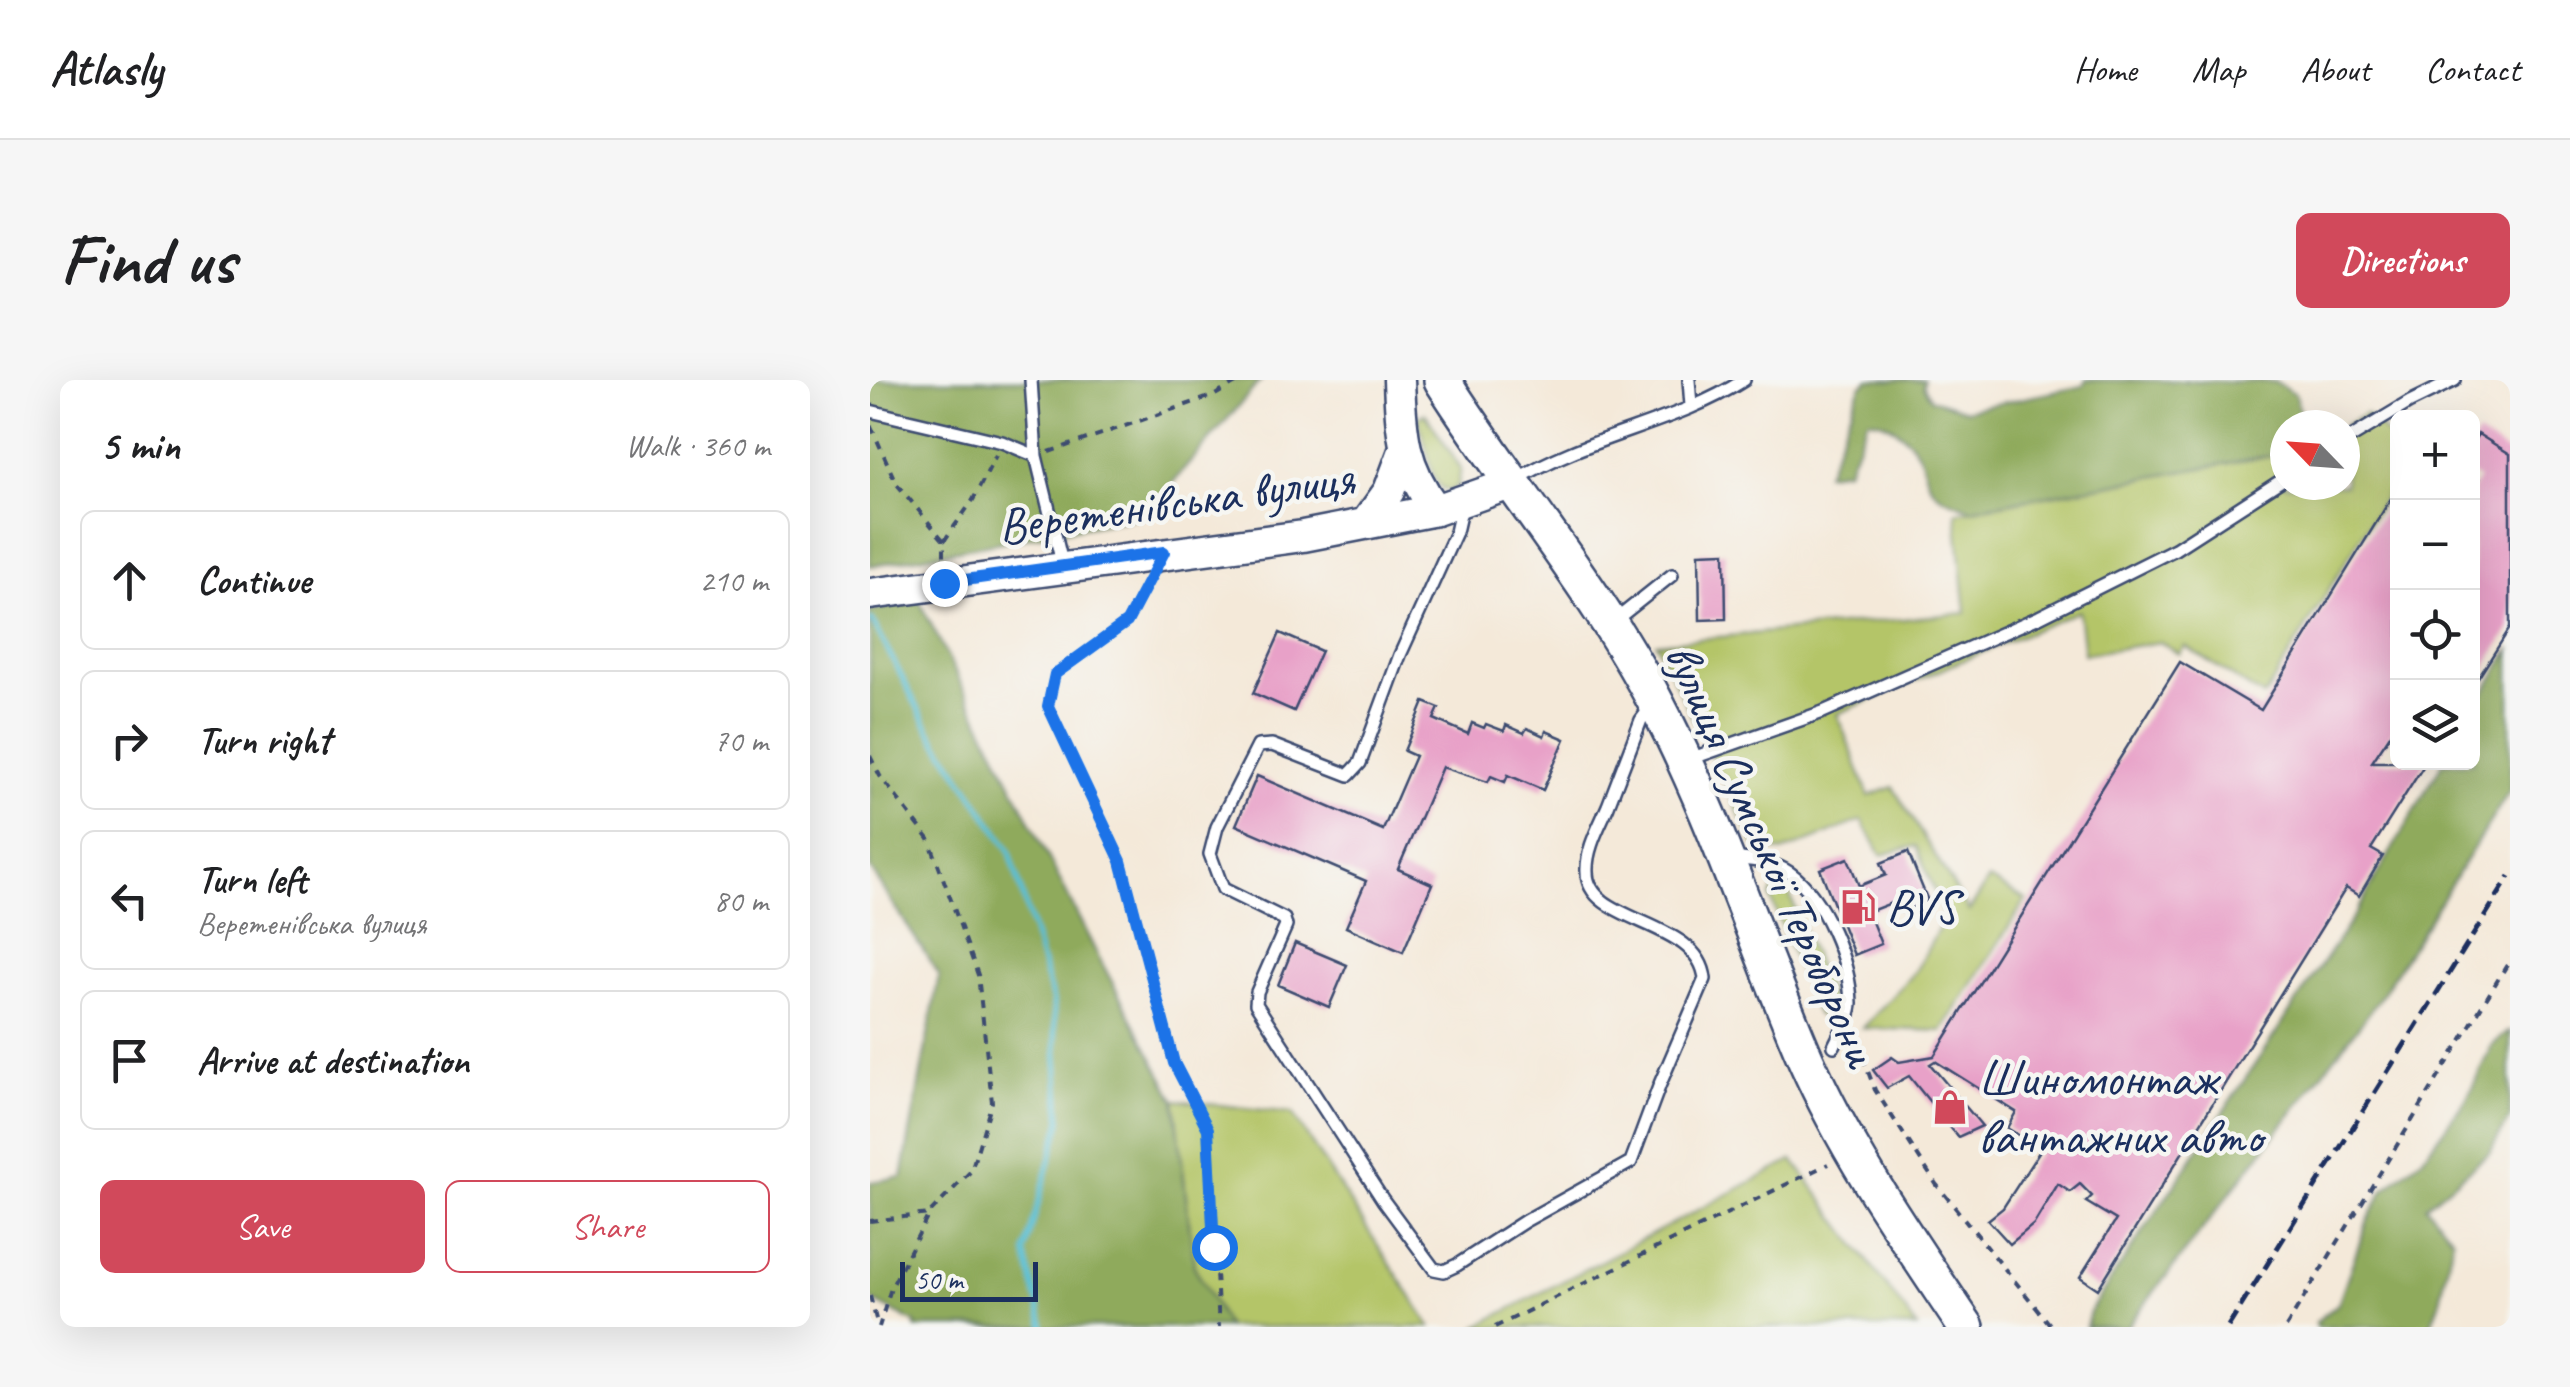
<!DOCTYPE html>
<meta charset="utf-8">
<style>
:root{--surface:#fff;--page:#f6f6f6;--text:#202124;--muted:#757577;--line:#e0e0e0;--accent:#d1495b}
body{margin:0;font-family:Caveat,sans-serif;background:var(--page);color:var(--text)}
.controls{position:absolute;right:30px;top:30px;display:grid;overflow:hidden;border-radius:15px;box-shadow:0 10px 40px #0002}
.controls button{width:90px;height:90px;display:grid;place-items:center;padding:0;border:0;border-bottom:2px solid var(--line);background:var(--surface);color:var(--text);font:50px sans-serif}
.compass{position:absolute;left:1400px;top:30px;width:90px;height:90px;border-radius:50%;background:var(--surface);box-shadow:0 10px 40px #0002;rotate:295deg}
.scale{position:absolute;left:30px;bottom:25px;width:138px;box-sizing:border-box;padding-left:10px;border:5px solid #1b2f5e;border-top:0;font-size:28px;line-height:35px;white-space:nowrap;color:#1b2f5e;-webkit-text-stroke:8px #f6f6f2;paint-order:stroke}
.stop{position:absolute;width:30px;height:30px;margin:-22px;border:8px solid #1a73e8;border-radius:50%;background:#fff}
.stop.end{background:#1a73e8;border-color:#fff;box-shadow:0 2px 10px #0008}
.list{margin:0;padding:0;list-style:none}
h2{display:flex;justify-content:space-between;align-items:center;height:130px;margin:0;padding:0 40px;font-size:42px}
h2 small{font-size:32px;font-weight:400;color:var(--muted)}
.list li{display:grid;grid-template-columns:65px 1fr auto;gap:30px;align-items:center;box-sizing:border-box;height:140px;margin:0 20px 20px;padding:0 20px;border:2px solid var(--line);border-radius:15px}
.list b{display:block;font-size:38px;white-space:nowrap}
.list p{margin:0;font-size:32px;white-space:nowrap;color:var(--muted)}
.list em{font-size:32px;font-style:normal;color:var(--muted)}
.actions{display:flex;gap:20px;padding:30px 40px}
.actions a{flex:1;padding:22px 0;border:2px solid var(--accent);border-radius:15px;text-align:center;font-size:35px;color:var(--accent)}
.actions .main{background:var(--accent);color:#fff}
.icon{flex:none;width:55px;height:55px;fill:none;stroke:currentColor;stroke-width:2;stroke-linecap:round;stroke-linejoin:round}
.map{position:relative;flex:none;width:1640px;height:947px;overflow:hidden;border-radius:15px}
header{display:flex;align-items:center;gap:60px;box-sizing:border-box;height:140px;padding:0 50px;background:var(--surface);border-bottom:2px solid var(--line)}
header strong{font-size:48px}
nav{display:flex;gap:55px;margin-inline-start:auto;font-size:35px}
.intro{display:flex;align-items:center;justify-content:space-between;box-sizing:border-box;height:240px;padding:0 60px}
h1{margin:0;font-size:70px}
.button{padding:25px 45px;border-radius:15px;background:var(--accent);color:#fff;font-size:35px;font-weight:700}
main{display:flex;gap:60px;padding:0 60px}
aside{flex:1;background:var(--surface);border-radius:15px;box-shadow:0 10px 40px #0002}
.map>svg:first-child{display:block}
.green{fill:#b4c567;stroke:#687a62;stroke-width:2.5}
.forest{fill:#8faa5c;stroke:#556c5d;stroke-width:2.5}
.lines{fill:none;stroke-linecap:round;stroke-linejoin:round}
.stream{stroke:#58bfd5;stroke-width:5}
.building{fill:#e8a1c8}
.lane-casing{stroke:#3c4b70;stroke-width:16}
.secondary-casing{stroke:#3c4b70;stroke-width:35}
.primary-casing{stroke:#3c4b70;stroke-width:40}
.path{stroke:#3c4b70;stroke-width:4;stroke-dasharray:8 8;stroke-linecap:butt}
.lane{stroke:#fff;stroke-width:11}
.secondary{stroke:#fff;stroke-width:30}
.primary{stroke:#fff;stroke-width:35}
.rail{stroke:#1b2f5e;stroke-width:5;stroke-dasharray:15 8;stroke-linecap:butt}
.route{stroke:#1a73e8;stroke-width:12}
.labels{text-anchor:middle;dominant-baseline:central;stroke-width:9;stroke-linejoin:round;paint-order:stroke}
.street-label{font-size:50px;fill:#1b2f5e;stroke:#f6f6f2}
.poi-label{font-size:50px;fill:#1b2f5e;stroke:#f6f6f2;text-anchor:start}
</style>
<header>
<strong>Atlasly</strong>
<nav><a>Home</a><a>Map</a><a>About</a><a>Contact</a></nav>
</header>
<div class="intro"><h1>Find us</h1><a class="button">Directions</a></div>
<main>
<aside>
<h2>5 min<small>Walk · 360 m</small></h2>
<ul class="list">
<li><svg class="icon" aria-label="ahead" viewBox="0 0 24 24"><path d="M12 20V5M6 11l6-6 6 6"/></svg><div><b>Continue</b></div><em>210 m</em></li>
<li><svg class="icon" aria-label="right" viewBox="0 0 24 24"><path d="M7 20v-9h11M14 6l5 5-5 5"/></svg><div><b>Turn right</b></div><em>70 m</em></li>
<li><svg class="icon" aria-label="left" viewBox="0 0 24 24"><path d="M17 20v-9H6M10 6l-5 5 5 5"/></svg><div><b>Turn left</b><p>Веретенівська вулиця</p></div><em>80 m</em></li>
<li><svg class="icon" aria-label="arrive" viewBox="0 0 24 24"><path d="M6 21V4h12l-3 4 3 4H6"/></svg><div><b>Arrive at destination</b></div></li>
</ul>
<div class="actions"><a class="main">Save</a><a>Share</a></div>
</aside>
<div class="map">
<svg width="1640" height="947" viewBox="0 0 1640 947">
<rect width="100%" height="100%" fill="#f6f6f2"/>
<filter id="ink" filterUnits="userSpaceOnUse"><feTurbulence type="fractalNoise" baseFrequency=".01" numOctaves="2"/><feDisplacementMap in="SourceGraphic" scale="20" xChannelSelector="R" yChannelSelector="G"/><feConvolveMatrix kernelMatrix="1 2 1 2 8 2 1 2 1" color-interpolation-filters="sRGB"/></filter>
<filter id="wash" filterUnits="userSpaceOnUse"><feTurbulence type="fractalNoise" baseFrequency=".0048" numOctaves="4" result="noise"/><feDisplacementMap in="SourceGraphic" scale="40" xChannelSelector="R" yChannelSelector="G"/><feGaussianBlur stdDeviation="2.25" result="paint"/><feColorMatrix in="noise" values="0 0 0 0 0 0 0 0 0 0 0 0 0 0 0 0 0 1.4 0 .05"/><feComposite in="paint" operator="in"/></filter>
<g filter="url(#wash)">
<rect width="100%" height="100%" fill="#f4e9d9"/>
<path class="green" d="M555,33L591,89L588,105L582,111L571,109L564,98L548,38Z
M1496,34L1527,64V97L1394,317L1315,266L1309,274L1290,262L1214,274L1209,231L967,334L999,416L1023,407L1099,531L1119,499L1156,520L1072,651L993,648L1046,590L1075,537L1046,466L1011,475L992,440L912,472L885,466L786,263L1096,233L1086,132L1415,73V105H1475V45Z
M913,506L918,510L964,628L958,638L947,635L900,517L904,508Z
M305,720L422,733L561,947H357L324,886Z
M923,780L1047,947H606Z"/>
<path class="forest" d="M0,0H391L274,136L0,186Z
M998,0H1054L1053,6L1061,19L1096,30L1213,6L1216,0L1406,2L1425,14L1430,34L1429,45H1415V73L1101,129C1090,124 1073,120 1065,111C1053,100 1056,87 1049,75C1040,58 1016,38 998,40L977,90L956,93L991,6Z
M49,220L224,568L305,720L324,886L357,947H45V943L0,919V802L32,797L69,595L0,488V231Z
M1640,270V410L1505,625L1257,947H1216L1220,931L1482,539L1572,383L1602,382L1603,331Z
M1640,651V738L1619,773L1556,826L1583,859L1570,921L1560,947H1447L1446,942L1468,924L1497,842L1514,810L1552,778L1597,718L1622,665Z"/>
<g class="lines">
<path class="stream" d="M2,240L60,351L139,469L183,621L191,741L155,872L174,947"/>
</g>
<g id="blocks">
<path class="building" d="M1608,54L1640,74V248L1602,308V110L1609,99L1602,95V64Z
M1528,107V343L1502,382H1556L1501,469L1513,476L1489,516L1476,508L1228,909L1210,897L1246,840L1216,822L1222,816L1210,804L1200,812L1188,804L1164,844L1140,864L1118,840L1133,828L1171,769L1137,748L1146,732L1065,681L1060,684L1112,746L1088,757L1039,696L1017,708L1003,690L1022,677L1029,682L1064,676L1310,282L1391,330Z
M855,172L856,239L830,240L829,173Z
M410,253L451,271L424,331L383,313Z
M554,322L569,328L564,339L598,354L602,343L614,348L616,344L634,351L636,345L654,353L657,348L674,356L676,351L695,359L673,410L638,395L635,402L621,396L618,402L572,387L528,489L562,504L533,572L476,547L496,501L366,445L387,396L513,450L545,376L534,371Z
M1038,472L1058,521L1031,532L1026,521L998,532L1011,564L984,575L950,489L978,478L989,506L1016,495L1011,483Z
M425,563L477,585L459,627L408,605Z"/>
</g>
</g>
<g filter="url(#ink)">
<use href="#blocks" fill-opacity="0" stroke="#3c4b70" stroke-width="2.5"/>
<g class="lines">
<defs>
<path id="lane" d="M161,0L166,76
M819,0L821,26
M0,31L132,62L166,76L193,187
M1475,61L1540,22L1585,0
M644,101C716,56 806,44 874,0
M592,126L586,152L530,275L490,383L479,395L402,365L388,366L347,447L340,474L353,509L414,539L416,546L387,612L386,624L513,820L564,889L574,891L587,885L655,841L761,782L790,704L835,599C829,539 717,544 717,492C716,469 729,447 738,426C749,398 760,369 771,340L780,328
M743,242L802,195
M820,379L953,332L1169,237L1305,169L1415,98
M861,478C882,480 903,481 920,493C954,517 980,582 981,623C981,636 970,653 964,666"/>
<path id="secondary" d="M529,0C531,53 533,86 566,130
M496,143L519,111L534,71
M0,214L433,156L566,130L640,104"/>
<path id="primary" d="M572,0C641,109 726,208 786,323C846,437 885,562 936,680C978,775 1039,861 1096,947"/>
</defs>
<use href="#lane" class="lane-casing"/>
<use href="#secondary" class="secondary-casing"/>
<use href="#primary" class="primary-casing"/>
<path class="path" d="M1,46L26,103L74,161V179
M179,72L345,15L371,0
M74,161L103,120L126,75
M278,202L257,243L185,294L178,327L251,481L304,683L338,749L349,947
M0,376L10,396L59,459L108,595L122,722L101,791L59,834L21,908L9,947
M987,662L1005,710L1066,804L1182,947
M0,841L59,834
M0,916L8,947
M625,947L958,784
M1416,947L1640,580"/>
<use href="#lane" class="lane"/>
<use href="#secondary" class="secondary"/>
<use href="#primary" class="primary"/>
<path class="rail" d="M1358,947L1640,496"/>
</g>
</g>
<g class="lines" filter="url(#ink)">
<path class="route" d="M74,203L294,172L257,242L185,294L178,326L251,481L304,683L338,749L344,867"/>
</g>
<defs>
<symbol id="fuel-bare" viewBox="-9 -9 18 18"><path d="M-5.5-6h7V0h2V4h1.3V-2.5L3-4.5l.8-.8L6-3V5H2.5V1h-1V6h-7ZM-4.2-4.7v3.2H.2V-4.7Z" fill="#d1495b" stroke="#f6f6f2" stroke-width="2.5" paint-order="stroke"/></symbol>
<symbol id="shop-bare" viewBox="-9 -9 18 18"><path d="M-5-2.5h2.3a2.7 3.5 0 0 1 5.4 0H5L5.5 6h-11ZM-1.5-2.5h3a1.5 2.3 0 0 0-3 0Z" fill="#d1495b" stroke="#f6f6f2" stroke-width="2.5" paint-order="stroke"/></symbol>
</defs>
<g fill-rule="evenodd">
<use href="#fuel-bare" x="963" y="502" width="50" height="50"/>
<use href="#shop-bare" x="1055" y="702" width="50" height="50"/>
</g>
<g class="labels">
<g class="street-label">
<text transform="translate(306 122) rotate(-8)">Веретенівська вулиця</text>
<text transform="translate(902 474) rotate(66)">вулиця Сумської Тероборони</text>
</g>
<g class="poi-label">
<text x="1016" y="527">BVS</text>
<text x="1108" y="698">Шиномонтаж<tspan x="1108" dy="58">вантажних авто</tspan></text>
</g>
</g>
</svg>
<div class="controls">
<button>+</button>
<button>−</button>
<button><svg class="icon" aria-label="locate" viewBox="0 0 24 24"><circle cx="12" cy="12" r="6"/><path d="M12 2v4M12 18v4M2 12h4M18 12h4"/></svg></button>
<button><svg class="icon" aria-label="layers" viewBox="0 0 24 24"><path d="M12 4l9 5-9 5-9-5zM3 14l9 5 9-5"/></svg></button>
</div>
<svg class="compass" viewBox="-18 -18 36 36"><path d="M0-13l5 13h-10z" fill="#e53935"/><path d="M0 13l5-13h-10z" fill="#757577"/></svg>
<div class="scale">50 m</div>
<div class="stop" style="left:344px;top:867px"></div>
<div class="stop end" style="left:74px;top:203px"></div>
</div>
</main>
